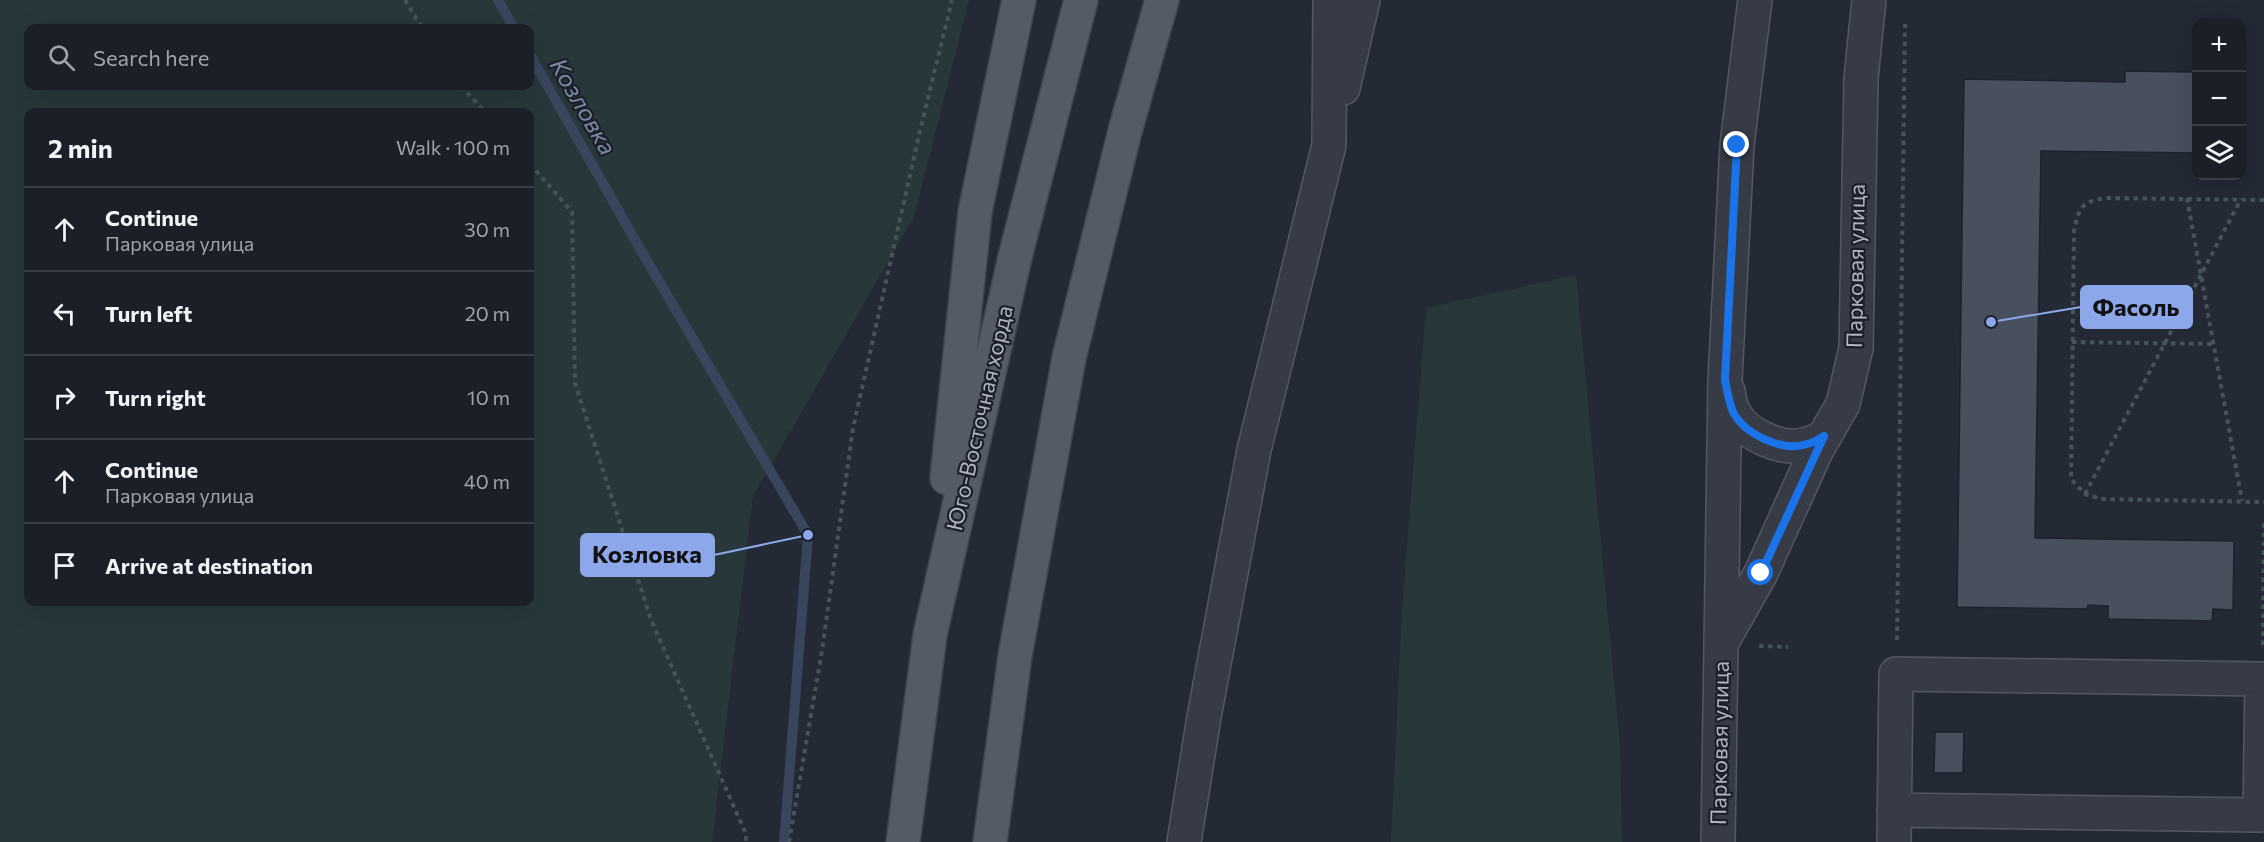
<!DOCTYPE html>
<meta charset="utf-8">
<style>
:root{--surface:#1a1f28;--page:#232730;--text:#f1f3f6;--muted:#9fa2a8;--line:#383d45}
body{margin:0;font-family:Commissioner,sans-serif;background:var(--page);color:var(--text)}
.controls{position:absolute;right:18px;top:18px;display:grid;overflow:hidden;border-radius:12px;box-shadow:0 6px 24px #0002}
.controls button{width:54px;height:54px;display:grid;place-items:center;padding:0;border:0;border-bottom:2px solid var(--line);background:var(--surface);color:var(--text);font:30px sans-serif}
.stop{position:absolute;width:18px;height:18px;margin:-14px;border:4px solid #1a73e8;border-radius:50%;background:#fff}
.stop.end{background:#1a73e8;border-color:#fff;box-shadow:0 2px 6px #0008}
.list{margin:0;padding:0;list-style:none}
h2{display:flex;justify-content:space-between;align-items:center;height:78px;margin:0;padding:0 24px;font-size:26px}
h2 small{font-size:20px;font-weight:400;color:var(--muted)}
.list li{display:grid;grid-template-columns:39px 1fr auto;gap:18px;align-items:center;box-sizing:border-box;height:84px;padding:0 24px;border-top:2px solid var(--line)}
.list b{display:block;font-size:22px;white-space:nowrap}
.list p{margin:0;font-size:20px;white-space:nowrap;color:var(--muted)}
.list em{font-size:20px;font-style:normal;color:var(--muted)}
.icon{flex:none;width:33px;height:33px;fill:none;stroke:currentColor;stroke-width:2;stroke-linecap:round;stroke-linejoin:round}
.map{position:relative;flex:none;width:2264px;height:842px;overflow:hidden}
.search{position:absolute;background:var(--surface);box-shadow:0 6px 24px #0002;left:24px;top:24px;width:510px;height:66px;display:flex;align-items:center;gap:15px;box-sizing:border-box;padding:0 21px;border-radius:12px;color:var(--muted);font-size:22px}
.panel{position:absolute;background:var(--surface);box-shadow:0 6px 24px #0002;left:24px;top:108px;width:510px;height:498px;border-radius:12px}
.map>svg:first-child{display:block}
.green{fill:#28383a;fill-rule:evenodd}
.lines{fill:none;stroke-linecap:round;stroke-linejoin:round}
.stream{stroke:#39455d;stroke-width:10}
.building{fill:#484f5d;stroke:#1d222c;stroke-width:1.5}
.minor-casing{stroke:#535863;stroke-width:36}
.major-casing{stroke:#3f444f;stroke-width:36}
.path{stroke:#465358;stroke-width:4;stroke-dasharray:4.5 4.5;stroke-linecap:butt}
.minor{stroke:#363b46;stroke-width:33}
.major{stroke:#545a66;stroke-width:33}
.route{stroke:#1a73e8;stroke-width:8}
.labels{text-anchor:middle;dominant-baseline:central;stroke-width:4.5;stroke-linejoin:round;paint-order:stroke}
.street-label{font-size:22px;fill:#b0b5c2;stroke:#1b202a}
.water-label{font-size:24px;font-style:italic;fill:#7c8aa8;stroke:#1b202a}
.leader{fill:none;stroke:#8ca8eb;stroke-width:2}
.callout-dot{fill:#8ca8eb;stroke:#1b202a;stroke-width:2}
.callout{fill:#8ca8eb;stroke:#8ca8eb;stroke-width:2}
.callout-label{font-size:24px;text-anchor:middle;font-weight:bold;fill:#111}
</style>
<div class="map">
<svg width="2264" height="842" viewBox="0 0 2264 842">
<rect width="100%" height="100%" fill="#232935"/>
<path class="green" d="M0,0H969L914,217L753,496L712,842H0ZM28,28H530V86H28ZM28,112H530V602H28Z
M1576,275L1620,746L1622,842H1391L1402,608L1426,308Z"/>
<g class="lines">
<path class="stream" d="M498,0L514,28
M530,55L643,254L808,535L784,842"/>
</g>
<path class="building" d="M2125,71L2196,72V153L2041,151L2035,538L2234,541L2233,610L2213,609L2212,621L2108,619V606L2088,605L2087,609L1957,607L1964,79L2125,82Z
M1935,732H1964L1963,773H1934Z"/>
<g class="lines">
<defs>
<path id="minor" d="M1343,88L1363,0
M1728,391C1729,398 1731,407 1734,413C1746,435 1783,452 1807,444C1813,443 1819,439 1824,437
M1723,640L1761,573L1816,451L1843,404L1856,348L1861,78L1869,0
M1184,842L1204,717L1254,450L1329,145L1330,0
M1718,842L1725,380L1737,145L1755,0
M1894,842L1896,674L2262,679L2260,815L1894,810"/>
<path id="major" d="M947,478L975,212L1019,0
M903,842L930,635L1015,257L1081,0
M990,842L1015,656L1069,358L1125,131L1162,0"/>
</defs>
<use href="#minor" class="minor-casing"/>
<use href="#major" class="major-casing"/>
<path class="path" d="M405,0L422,28
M461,86L485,112
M530,164L572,212L575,383L651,620L746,834V842
M2187,198L2242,501
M2264,200L2105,198C2081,202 2079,208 2074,231L2071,479L2085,494L2101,499L2264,502
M2072,342L2213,344
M2085,494L2241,199
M1897,640L1905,24
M2263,645L2264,522
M1759,646L1788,647
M789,842L822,651L853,428L919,135L952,0"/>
<use href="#minor" class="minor"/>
<use href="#major" class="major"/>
</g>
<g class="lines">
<path class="route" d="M1737,145L1725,380C1727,390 1729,403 1733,412C1745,435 1783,452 1807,444C1813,443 1819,439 1824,436L1761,573"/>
</g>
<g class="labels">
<g class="street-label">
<text transform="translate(1855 266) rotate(-89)">Парковая улица</text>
<text transform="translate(979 418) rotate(-77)">Юго-Восточная хорда</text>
<text transform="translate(1719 743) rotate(-89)">Парковая улица</text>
</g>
<g class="water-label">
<text transform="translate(584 106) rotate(60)">Козловка</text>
</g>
</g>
<path class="leader" d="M1991 322L2081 307M808 535L714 555"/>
<g class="callout-dot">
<circle cx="1991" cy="322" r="6"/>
<circle cx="808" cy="535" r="6"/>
</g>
<g class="callout">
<rect x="2081" y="286" width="111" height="42" rx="6"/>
<rect x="581" y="534" width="133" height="42" rx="6"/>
</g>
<g class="callout-label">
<text x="2136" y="316">Фасоль</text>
<text x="647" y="563">Козловка</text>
</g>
</svg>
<div class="controls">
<button>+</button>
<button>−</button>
<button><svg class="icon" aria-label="layers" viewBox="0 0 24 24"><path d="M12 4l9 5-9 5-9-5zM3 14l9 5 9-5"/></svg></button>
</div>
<div class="stop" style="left:1761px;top:573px"></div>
<div class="stop end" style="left:1737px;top:145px"></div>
<div class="search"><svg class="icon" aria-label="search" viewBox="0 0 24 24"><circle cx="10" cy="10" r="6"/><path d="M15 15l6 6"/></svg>Search here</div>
<section class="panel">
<h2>2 min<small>Walk · 100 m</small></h2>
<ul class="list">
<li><svg class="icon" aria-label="ahead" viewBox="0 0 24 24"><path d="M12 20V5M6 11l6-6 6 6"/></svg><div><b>Continue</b><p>Парковая улица</p></div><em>30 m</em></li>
<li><svg class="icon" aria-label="left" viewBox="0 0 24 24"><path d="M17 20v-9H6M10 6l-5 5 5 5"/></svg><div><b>Turn left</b></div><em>20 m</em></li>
<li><svg class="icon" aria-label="right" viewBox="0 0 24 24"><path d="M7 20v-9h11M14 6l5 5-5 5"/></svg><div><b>Turn right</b></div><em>10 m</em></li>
<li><svg class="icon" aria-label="ahead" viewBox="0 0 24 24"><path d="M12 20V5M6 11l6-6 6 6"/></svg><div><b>Continue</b><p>Парковая улица</p></div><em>40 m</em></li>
<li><svg class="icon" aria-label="arrive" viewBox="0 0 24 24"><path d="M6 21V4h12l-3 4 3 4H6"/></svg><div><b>Arrive at destination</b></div></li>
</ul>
</section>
</div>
